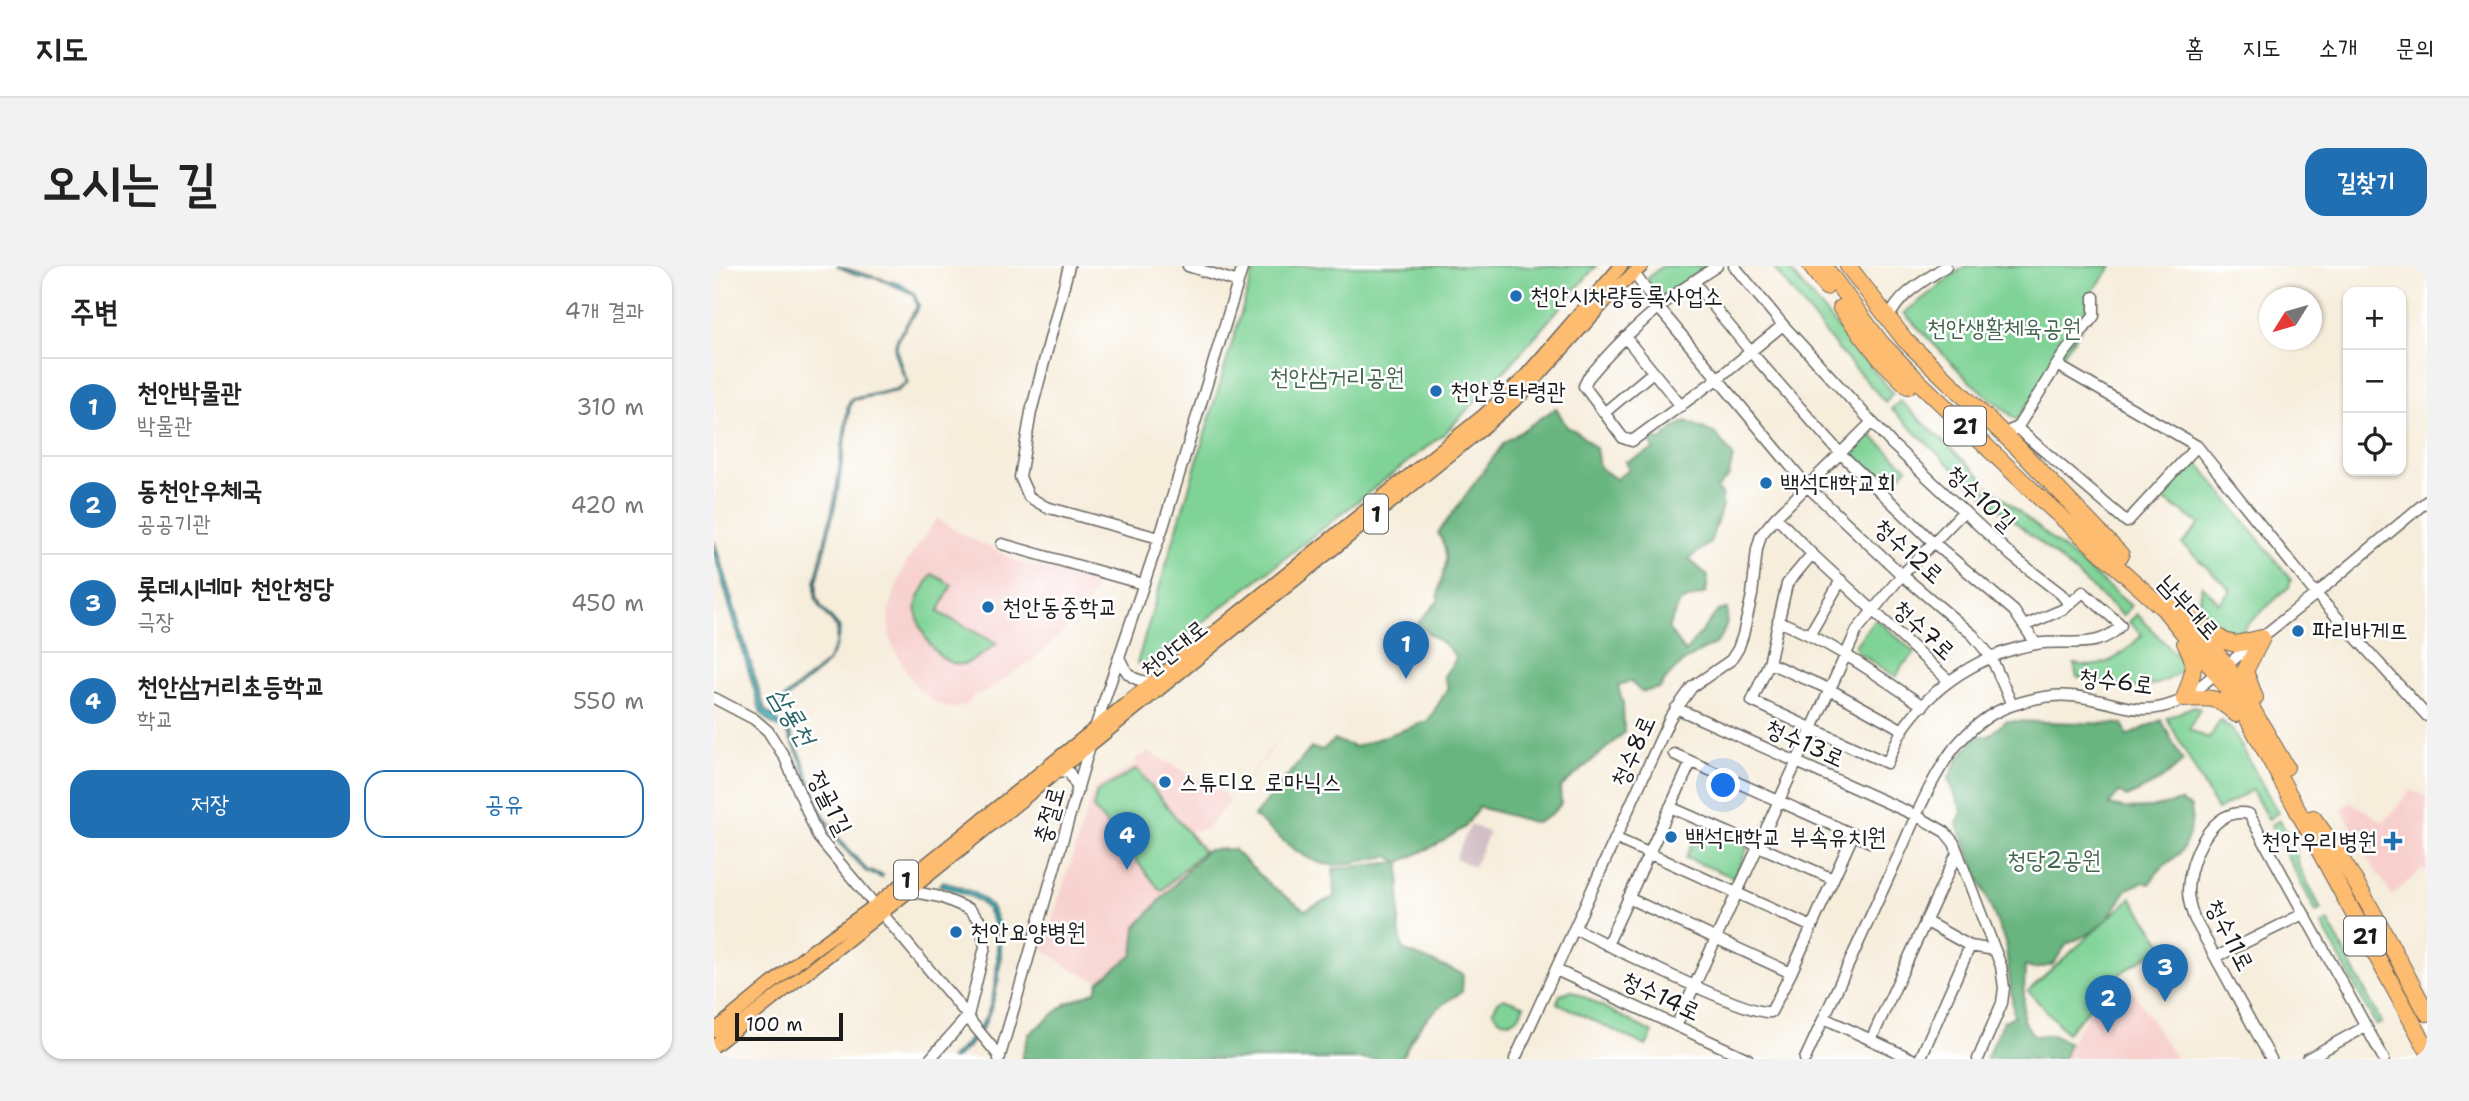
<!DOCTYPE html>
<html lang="ko">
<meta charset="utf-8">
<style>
:root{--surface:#fff;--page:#f2f2f2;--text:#222;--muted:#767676;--line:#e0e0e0;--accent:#1f6fb2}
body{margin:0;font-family:"Shantell Sans","Poor Story",sans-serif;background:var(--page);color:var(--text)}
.controls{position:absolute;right:21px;top:21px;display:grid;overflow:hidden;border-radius:14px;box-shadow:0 2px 5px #0004}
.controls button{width:63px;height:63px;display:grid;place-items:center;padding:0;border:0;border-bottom:2px solid var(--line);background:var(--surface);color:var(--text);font:35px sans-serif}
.compass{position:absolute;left:1545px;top:21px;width:63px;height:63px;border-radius:50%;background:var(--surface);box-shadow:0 2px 5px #0004;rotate:233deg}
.scale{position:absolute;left:21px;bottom:18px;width:108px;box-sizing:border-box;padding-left:7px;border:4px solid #1c1c1c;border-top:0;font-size:19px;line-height:24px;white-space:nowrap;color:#1c1c1c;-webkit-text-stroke:5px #fff;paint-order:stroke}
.you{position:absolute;left:1010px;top:520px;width:24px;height:24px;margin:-18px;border:5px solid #fff;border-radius:50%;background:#1a73e8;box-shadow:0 0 0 10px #1a73e833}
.badge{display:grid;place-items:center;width:46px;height:46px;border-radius:50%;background:var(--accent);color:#fff;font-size:23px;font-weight:700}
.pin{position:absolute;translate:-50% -58px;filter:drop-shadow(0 2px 4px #0008)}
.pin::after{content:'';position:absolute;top:37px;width:24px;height:21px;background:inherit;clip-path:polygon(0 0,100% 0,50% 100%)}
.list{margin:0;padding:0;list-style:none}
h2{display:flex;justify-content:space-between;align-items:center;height:91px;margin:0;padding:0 28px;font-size:30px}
h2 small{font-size:23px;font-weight:400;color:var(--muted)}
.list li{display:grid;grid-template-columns:46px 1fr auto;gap:21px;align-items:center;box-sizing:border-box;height:98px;padding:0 28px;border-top:2px solid var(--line)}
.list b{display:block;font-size:26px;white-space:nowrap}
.list p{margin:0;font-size:23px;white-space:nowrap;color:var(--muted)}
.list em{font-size:23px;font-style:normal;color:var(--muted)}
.actions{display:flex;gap:14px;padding:21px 28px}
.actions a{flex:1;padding:16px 0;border:2px solid var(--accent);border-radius:21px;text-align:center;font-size:24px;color:var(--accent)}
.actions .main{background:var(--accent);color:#fff}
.icon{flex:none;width:38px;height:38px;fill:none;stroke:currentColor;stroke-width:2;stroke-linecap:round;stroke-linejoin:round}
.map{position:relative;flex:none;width:1713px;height:793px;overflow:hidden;border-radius:21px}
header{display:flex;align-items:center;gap:42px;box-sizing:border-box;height:98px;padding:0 35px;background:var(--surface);border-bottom:2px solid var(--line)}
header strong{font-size:33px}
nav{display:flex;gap:38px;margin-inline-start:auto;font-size:24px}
.intro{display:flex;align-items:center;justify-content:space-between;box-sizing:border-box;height:168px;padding:0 42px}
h1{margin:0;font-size:49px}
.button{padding:18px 32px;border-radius:21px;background:var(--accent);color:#fff;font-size:24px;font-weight:700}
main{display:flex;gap:42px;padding:0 42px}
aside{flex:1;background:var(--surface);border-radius:21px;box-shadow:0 2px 5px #0004}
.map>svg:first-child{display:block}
.built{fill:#f7d0ce}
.industrial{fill:#d2bec4}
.green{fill:#7fd396;stroke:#4e7859;stroke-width:2}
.forest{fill:#67b57f;stroke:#42684e;stroke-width:2}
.water{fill:#39abb4;stroke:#2a6468;stroke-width:2}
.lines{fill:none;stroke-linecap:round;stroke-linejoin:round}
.minor-casing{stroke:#68655f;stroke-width:13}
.major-casing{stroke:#68655f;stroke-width:15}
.highway-casing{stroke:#68655f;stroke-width:18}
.minor{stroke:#fff;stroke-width:10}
.major{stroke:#fdbc6f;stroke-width:12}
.highway{stroke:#fdbc6f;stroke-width:16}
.poi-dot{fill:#1f6fb2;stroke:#fff;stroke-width:2.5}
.labels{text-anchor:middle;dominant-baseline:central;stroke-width:5;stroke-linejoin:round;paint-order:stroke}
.shield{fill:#fff;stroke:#606060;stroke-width:2}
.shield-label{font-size:23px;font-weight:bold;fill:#1c1c1c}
.poi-label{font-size:24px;fill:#1c1c1c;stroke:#fff;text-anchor:start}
.park-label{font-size:24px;fill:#44654d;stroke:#fff}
.street-label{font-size:24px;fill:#1c1c1c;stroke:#fff}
.water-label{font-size:26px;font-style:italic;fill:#2a6468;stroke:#fff}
</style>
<header>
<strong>지도</strong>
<nav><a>홈</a><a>지도</a><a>소개</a><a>문의</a></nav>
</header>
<div class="intro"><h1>오시는 길</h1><a class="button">길찾기</a></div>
<main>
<aside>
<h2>주변<small>4개 결과</small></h2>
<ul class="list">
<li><span class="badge">1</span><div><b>천안박물관</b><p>박물관</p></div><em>310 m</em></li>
<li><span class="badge">2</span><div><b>동천안우체국</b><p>공공기관</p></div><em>420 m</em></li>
<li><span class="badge">3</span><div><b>롯데시네마 천안청당</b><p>극장</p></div><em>450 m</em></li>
<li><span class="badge">4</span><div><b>천안삼거리초등학교</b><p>학교</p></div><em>550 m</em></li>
</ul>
<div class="actions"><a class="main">저장</a><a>공유</a></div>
</aside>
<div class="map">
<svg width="1713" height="793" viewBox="0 0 1713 793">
<rect width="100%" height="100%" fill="#fff"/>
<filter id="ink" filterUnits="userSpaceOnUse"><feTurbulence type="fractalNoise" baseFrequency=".0143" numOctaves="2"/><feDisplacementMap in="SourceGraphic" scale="14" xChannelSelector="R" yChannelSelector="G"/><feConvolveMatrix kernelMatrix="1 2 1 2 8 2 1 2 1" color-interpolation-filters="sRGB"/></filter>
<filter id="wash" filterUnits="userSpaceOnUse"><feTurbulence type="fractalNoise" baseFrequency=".00686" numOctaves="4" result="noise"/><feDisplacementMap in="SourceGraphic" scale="28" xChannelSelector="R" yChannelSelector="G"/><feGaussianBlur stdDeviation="1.57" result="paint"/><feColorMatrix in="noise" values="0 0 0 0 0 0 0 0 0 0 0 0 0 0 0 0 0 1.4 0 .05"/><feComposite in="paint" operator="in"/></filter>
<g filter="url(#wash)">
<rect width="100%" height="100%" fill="#f6eddb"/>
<path class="built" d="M223,252L242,265L305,296L378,316L381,325L367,348L320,393L272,426L259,429L254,438L239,443L220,436L204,423L192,406L176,374L174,347L183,319L192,297Z
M583,450L558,484L492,563L477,565L492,584L422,661L419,689L385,715L357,703L329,683L380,523L423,498L421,493L435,486L509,527L515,535Z
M1696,525L1706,527L1713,533V606L1708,603L1678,630L1655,594L1627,542L1637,536L1670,556Z
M1413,716L1462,793H1349L1355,777L1377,744L1402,719Z"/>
<path class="industrial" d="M757,558L775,567L760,601L741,592Z"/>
<path class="green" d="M541,0H882L797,98L732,166L434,399L423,397Z
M948,0H993L948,31H944L935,20L934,12Z
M1058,0H1072L1179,127L1171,136L1123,82Z
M1251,0H1398L1376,29L1375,51L1303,154L1255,115L1190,47Z
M1186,135L1271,214L1262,224L1177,143Z
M1151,169H1157L1193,202L1171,226L1132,189L1147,171Z
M1485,198L1577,314L1575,321L1524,367L1507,363L1485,342L1488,319L1505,337L1517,324L1468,278L1486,258L1444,230L1473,199Z
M1275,220L1417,340L1409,350L1341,289L1269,229Z
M218,308L238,319L224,346L283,378C274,383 260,396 250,398C225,403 199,359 203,338C205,327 213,318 218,308Z
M1423,348L1467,394L1466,406C1431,432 1402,419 1363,411L1360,398C1391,405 1407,390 1428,369L1415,356Z
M1164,354L1201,387L1188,400L1182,411L1143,386L1141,380L1159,355Z
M1480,440L1486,443L1475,463L1495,473L1506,454L1519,465L1564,547L1554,553L1538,524L1503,544L1453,452Z
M423,503L489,585L447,625L379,542L383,526Z
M1566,554L1581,583L1585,600L1607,643L1602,646L1557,559Z
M987,557L1031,578L1033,583L1022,608L1019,611L972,592Z
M1417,632L1450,679L1404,709L1353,767L1314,725Z
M1614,655L1668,757L1662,759L1608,659Z
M857,724L939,767L932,780L843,737L846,729Z
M789,732L810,739L805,750L797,755L786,754L779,745L783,737Z"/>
<path class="forest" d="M842,142L853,161L862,165L882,182L885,201L902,213L915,203L911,196L939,184L936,171L947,174L960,162L972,155L1002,168L1019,190L1015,210L1003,222L1008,231V240L996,277L975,293L994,310L992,327L966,336L954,362L971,386L1004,345L1013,343C1014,349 1013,353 1012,359C1005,382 999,377 982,388C968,396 954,409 946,422L927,426L916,415L904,420L909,438L910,467L846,522L847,538L835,550L822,557L765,541L751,561L724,578L686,596L685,662L689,684L749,708L748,726C713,747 705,758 687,793H307L315,768L353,737L382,725L385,715L419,689L422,661L492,584L519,583L556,619L591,644L620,631L619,603L684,596L674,590C656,593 637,599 619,599C592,600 560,566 540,550L597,482L608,484L621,474L641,481L714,455L734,422L730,410L742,393C736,377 714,371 704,357L724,335C725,306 742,298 724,267L790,177Z
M1447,454L1469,495L1447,514L1413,531L1405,526L1395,539C1420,546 1441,542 1466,535L1477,541C1480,557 1474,582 1459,593C1449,601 1441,606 1436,618L1429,616L1413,623L1394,653L1377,667L1353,678L1338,699L1319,703L1311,700L1309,754L1320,770L1339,769L1355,777L1349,793H1272L1289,756L1300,750L1291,676L1243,558L1248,545L1234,513L1247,489L1263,470H1275L1292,455L1409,458L1413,470Z"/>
<path class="water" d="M123,0L186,18L200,27L205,40C181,82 175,69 194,117L183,125L139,134L136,139L123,232L103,316V331L108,342L126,362C119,414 81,411 60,452L75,464L89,494L107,544L126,574L153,604L169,609L168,612L152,606L124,576L105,545L86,493L73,466L57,457L47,447L0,287V274L51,444L58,450L72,430L113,396L122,378L123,362L107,343L101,331V316L121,231L134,138L138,133L182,123L193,116C169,73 184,77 203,40L199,28L163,12L140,8Z
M229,615C244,621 266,626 276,640C296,666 285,728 272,756C265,771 253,782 241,793H236C249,781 263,768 271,752C284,726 291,661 269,639C260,629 238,624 225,619Z"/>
</g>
<g filter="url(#ink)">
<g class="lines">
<defs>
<path id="minor" d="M355,0L317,146L306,211L315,231L332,241L445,272
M474,0L524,16
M1003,0C955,30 911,67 874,112L870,120L909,172L918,175L1003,113L1069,59
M1020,0L1069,59L1178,178L1258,253L1299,291L1347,328L1355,338
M920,7L944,41L1094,221L1188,309L1259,369L1277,391L1298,439
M979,15L1036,85L1126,187L1219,276L1300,345L1322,378
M1175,52C1186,27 1210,15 1232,0
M911,71L967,140
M1343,99L1483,180L1602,328L1713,450
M890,147L939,106
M1303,162L1413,256L1483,180
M1297,164L1303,162L1349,89L1380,50V31
M1062,251L1098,288L1234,414
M288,278L429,318
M1098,288L1073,318L1055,397L1038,435L1173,497C1178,486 1183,473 1189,463C1219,419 1269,387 1322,378C1352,373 1386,385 1407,359L1369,326L1350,343L1310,360
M1064,355C1117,376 1162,408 1209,440
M1096,368L1127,314
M405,391C412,408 417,414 435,416
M1055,397L1115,423L1189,464
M0,432L40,453L54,465L71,492L104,571L254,750
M962,442L1203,550L1231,566L1240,577L1287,700L1290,722L1288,737L1264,793
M960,488L1156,576
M343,505L355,506L364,523
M956,541L1119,613
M903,573L1098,661
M195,625L226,631L255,643L266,655L271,681L254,750L216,793
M914,632L1077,707
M1211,655L1256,680L1281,684
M862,663C891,678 1034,750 1057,746L1077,707L1139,569
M893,679L977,496
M1502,691L1589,648
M842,704L1034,793
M251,745L258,757L286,791
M1110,752L1198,793
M962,760L1143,364L1188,309L1250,245
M1157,774L1243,587
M285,793L382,459L449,261L529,0
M801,793L956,452L978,421L1017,394L1024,383L1029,369L1038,329L1043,283L1047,269L1062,251L1157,157
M1091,793C1121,727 1152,661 1182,595C1199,558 1215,515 1240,482C1256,463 1276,446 1299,439C1317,433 1339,428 1357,430C1403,433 1423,456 1470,433L1602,328L1713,235
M1206,793L1256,680
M1557,793L1480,652C1477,643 1474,635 1474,625C1475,594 1497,539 1535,548L1670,793
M1593,793L1651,761"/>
<path id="major" d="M0,765L95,687L163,638L770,149L809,113L907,0
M0,780L169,646L763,167L809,127L904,21L928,0"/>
<path id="highway" d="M1097,0L1112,21
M1110,0L1167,77L1203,114L1325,231L1449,342L1503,408L1534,453L1713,783
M1134,0L1191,74L1304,182L1407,289
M1127,42L1166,92L1194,120
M1456,334L1510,375L1522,378L1548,372
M1472,351L1513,400L1572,501
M1471,377C1485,400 1478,409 1470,433C1497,432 1501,429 1522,448
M1541,432L1531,405L1548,372
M1599,552C1644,612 1677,681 1713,747"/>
</defs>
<use href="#minor" class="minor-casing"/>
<use href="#major" class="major-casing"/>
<use href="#highway" class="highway-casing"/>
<use href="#minor" class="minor"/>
<use href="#major" class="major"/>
<use href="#highway" class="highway"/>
</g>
</g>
<g class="poi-dot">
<circle cx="802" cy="30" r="7"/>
<circle cx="722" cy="125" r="7"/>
<circle cx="1052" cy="217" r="7"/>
<circle cx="274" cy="341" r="7"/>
<circle cx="1584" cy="365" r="7"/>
<circle cx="451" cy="516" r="7"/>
<circle cx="957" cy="571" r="7"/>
<path d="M1675.5 564.5h7v7h7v7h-7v7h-7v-7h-7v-7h7z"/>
<circle cx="242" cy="666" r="7"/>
</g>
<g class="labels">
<g class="shield">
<rect x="1230" y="140.5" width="42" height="39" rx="5"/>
<rect x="650" y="228.5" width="24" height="39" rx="5"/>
<rect x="180" y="594.5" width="24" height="39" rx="5"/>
<rect x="1630" y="650.5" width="42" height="39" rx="5"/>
</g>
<g class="shield-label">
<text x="1251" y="160">21</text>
<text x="662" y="248">1</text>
<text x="192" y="614">1</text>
<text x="1651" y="670">21</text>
</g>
<g class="poi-label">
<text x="816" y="30">천안시차량등록사업소</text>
<text x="736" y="125">천안흥타령관</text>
<text x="1066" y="217">백석대학교회</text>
<text x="288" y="341">천안동중학교</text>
<text x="1598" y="365">파리바게뜨</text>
<text x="465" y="516">스튜디오 로마닉스</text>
<text x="971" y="571">백석대학교 부속유치원</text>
<text x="1663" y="575" text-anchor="end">천안우리병원</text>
<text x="256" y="666">천안요양병원</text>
</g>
<g class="park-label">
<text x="1290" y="62">천안생활체육공원</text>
<text x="623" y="111">천안삼거리공원</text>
<text x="1340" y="594">청당2공원</text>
</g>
<g class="street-label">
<text transform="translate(1267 232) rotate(43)">청수10길</text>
<text transform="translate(1195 285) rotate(42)">청수12로</text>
<text transform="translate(1475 341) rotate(48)">남부대로</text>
<text transform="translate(1210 364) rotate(43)">청수7로</text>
<text transform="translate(460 383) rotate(-39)">천안대로</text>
<text transform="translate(1402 415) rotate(7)">청수6로</text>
<text transform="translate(1091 477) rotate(24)">청수13로</text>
<text transform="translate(919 485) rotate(-66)">청수8로</text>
<text transform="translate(116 537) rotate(63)">정골1길</text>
<text transform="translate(335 549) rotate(-74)">충절로</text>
<text transform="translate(1516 669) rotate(63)">청수11로</text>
<text transform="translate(947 730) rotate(25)">청수14로</text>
</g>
<g class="water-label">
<text transform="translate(79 450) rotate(59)">삼룡천</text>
</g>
</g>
</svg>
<div class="controls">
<button>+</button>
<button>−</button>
<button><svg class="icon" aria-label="locate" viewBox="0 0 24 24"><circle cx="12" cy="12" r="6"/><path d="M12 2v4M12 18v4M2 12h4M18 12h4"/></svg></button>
</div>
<svg class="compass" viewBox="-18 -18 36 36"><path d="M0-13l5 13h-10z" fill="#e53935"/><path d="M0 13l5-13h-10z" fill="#767676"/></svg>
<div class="scale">100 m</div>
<div class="you"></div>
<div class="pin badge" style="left:692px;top:413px">1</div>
<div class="pin badge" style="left:1394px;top:767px">2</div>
<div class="pin badge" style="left:1451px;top:736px">3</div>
<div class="pin badge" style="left:413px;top:604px">4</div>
</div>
</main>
